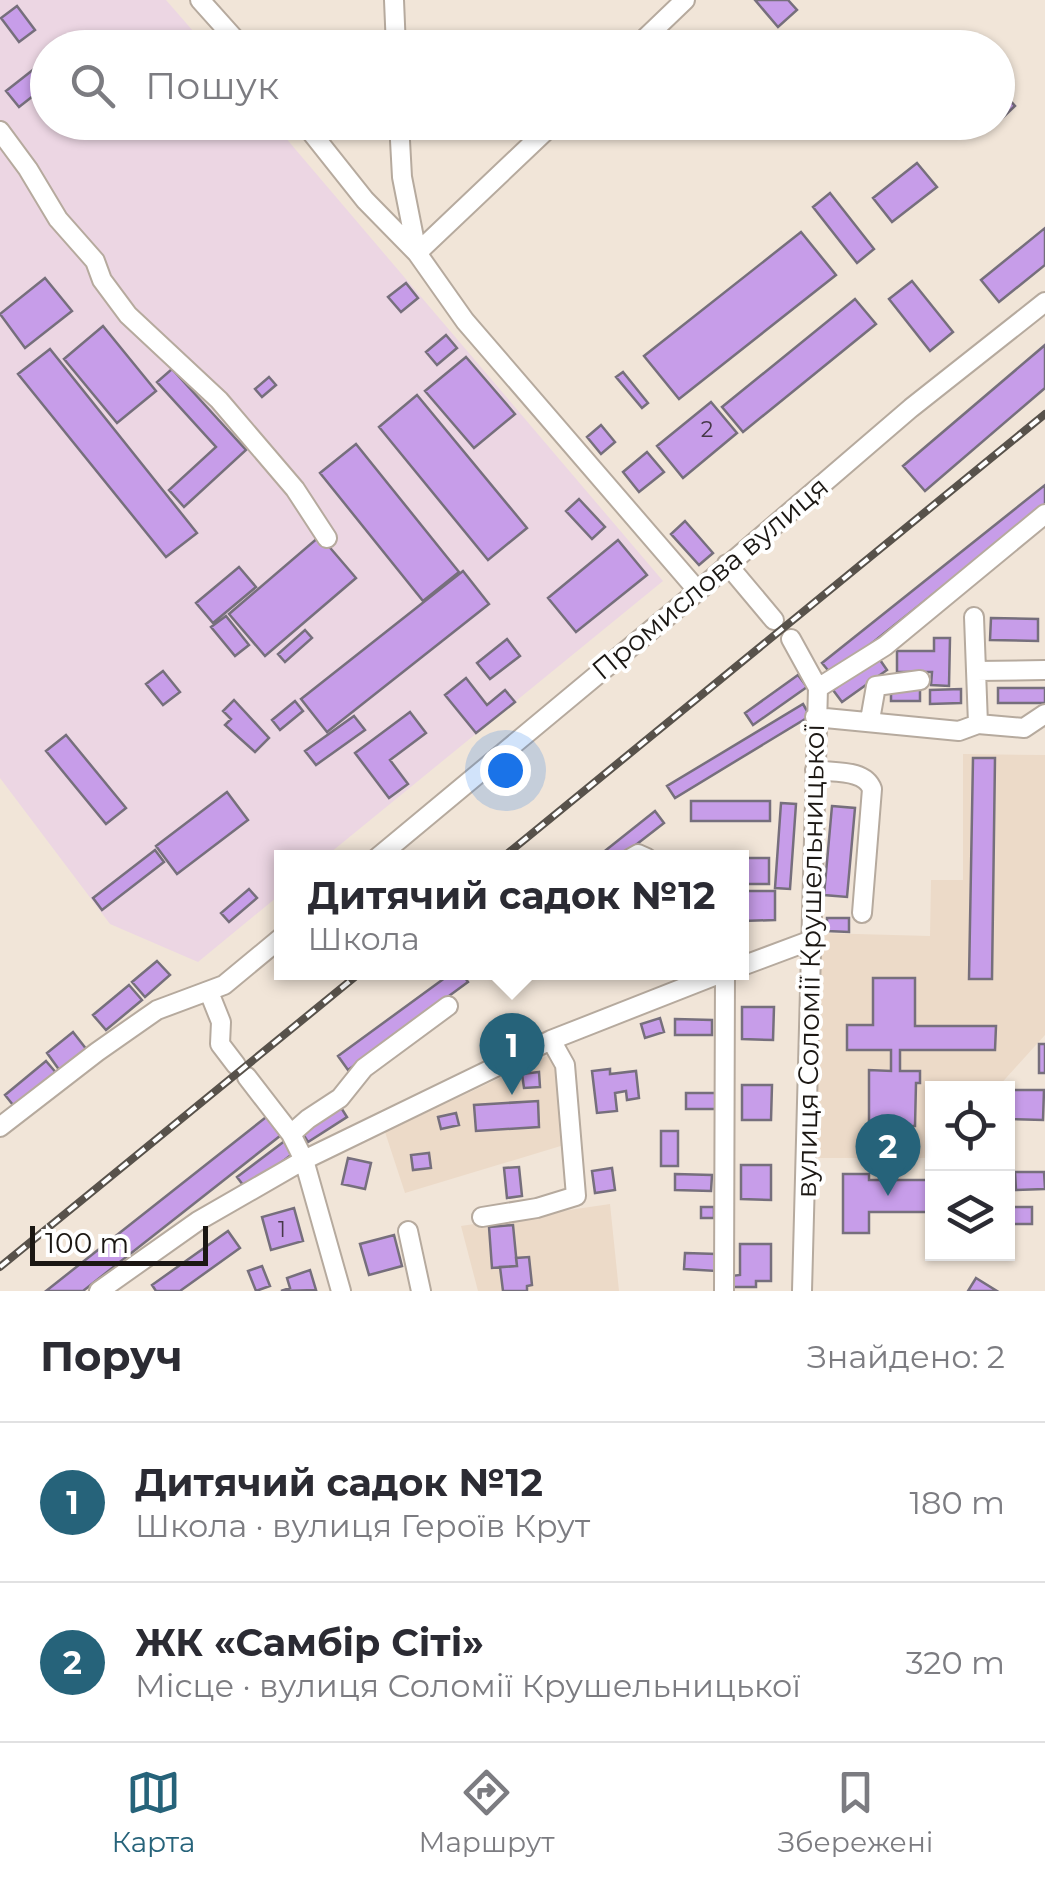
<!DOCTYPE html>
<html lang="uk">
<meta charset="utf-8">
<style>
:root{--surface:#fff;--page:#f2f2f3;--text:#2b2b33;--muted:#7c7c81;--line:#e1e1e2;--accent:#26637a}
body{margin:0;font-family:Montserrat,sans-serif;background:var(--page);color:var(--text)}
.controls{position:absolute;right:30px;bottom:30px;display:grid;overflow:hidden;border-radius:0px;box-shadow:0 2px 8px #0004}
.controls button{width:90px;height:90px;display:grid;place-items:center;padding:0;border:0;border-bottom:2px solid var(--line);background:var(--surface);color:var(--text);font:50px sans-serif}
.scale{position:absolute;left:30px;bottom:25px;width:178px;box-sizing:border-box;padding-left:10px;border:5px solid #1b1713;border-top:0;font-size:28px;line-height:35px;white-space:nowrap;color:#1b1713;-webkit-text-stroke:8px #fff;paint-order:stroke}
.you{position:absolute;left:505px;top:770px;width:35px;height:35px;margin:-25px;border:8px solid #fff;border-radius:50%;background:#1a73e8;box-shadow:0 0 0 15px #1a73e833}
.badge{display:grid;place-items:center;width:65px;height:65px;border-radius:50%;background:var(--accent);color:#fff;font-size:32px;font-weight:700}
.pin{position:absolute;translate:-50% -82px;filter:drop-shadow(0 2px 5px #0008)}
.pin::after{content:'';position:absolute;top:52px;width:35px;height:30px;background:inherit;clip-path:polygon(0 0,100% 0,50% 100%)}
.popup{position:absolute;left:274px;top:850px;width:475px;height:130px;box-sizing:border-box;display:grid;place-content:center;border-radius:0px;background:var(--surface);filter:drop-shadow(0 2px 8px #0005);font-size:32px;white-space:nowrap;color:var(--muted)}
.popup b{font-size:38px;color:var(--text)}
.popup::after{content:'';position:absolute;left:50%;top:100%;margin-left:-20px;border:20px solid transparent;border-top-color:var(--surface)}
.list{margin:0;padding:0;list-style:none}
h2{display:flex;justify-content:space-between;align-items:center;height:130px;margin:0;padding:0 40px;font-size:42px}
h2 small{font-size:32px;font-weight:400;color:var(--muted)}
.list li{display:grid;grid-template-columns:65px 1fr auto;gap:30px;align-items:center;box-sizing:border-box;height:160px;padding:0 40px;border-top:2px solid var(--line)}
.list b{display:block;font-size:38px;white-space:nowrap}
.list p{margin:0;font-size:32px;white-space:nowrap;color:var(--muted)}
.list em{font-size:32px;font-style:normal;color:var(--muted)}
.icon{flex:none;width:55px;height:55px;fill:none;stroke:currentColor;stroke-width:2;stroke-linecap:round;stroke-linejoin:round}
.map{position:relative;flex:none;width:1045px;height:1291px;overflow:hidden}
.search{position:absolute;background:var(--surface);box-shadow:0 2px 8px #0004;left:30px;right:30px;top:30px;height:110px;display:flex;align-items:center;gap:25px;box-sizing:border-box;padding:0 35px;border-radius:55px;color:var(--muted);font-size:38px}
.sheet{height:450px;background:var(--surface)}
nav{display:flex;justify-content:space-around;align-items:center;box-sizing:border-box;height:140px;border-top:2px solid var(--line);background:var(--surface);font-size:28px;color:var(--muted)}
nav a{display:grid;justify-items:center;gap:5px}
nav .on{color:var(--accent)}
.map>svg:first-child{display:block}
.industrial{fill:#ecd6e3}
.built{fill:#ecdac8}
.building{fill:#c79de9;stroke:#766f7c;stroke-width:2.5}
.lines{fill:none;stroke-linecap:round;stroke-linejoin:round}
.minor-casing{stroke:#b6aa9e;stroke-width:22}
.minor{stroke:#fff;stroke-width:18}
.rail-casing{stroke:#58524b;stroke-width:8}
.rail{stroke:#fff;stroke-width:4;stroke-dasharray:11;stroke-linecap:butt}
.labels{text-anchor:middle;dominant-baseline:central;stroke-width:8;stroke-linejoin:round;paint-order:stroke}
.number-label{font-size:22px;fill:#463848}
.street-label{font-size:28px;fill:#1b1713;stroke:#fff}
</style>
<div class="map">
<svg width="1045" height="1291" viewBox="0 0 1045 1291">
<rect width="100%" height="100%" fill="#f1e5d8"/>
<path class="industrial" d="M0,0H166L207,47L48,48V122L273,123L663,581L325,857L282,858V893L198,962L110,924L0,778Z"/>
<path class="built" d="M963,754L1045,755V1035L997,1088H932V1158H817L820,933L930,936L931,880H963Z
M549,1055L556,1057L564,1145L405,1193L385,1132Z
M610,1204L619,1291H478L461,1226Z"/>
<path class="building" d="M755,0H788L797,10L778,27Z
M17,6L35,30L19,42L1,18Z
M34,69L47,85L19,107L6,91Z
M999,88L1015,106L998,122V89Z
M917,163L937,187L892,222L873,198Z
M830,193L874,249L857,263L813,207Z
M1045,228V265L999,302L981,280Z
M801,232L836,275L679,399L644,356Z
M45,278L72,311L25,348L0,314Z
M912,281L953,332L930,351L889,299Z
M406,283L418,298L401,312L388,297Z
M855,299L876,324L743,432L722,407Z
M103,326L156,391L117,423L64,359Z
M446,335L457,348L437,365L426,352Z
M1045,345V388L925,491L903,466Z
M50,349L197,533L166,557L18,374Z
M466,357L515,414L474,448L425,391Z
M172,369L246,450L184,507L169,490L216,447L157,382Z
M623,372L648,403L642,408L616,377Z
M269,377L276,385L262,397L255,389Z
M417,395L527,528L488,560L379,427Z
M711,402L737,433L683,478L657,446Z
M601,425L615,442L601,454L587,437Z
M356,444L459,572L423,601L320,473Z
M647,452L664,472L639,492L623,472Z
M1045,485V505L832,675L822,663Z
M579,499L605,527L592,539L566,511Z
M685,521L713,553L699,565L671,534Z
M320,536L356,578L265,656L229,614Z
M618,540L647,575L576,632L548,598Z
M239,567L256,587L213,623L196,603Z
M463,571L489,604L327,732L301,699Z
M226,616L249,645L235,656L211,627Z
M991,618L1038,619V641L990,640Z
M305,630L312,638L285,662L278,654Z
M934,638H950L949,686L931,685L932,672H897V651H934Z
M507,639L520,656L490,679L477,663Z
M878,657L887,670L842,702L833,690Z
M163,671L180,692L163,705L146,684Z
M798,675L807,687L753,725L745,713Z
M466,678L487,705L505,690L515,702L476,733L445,695Z
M998,688H1045V703H998Z
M891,689H920V701H891Z
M961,689V703L930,704V690Z
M234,700L269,738L255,752L225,725L231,719L223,711Z
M295,701L303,711L280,730L272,720Z
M803,704L810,716L675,798L667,786Z
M410,712L426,733L390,760L408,784L389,798L355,753Z
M354,716L365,730L316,765L305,751Z
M66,735L126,808L106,824L46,751Z
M973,758H995L992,979H969Z
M227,792L248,820L177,874L156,846Z
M691,801H770V821H691Z
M781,803L796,804L790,889L775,888Z
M832,806L855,808L847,897L824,895Z
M655,811L664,823L619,858H596Z
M155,850L164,862L102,910L93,898Z
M742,858H769V884H742Z
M249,889L257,898L229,922L221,913Z
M742,891H775V920L742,921Z
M827,918H849V932L827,931Z
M157,961L170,975L145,997L132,982Z
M453,972H461L468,982L348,1070L338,1056Z
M873,978H915V1026H996L995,1050H900V1071H920V1083H916L915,1126H869V1070L891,1071V1050H847V1025H873Z
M129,985L142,1000L106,1030L93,1015Z
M742,1007H774L773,1040L742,1039Z
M660,1018L664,1032L645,1038L641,1024Z
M675,1019L712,1020V1035H675Z
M73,1032L87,1050L60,1071L47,1053Z
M1039,1044H1045V1073H1039Z
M46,1061L58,1075L17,1110L5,1095Z
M610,1069V1074L636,1071L639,1098L627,1100L626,1091L615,1093L617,1111L597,1113L592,1071Z
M539,1072L540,1087L524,1088L522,1074Z
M742,1085H772L771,1120H742Z
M1011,1090H1044L1043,1120L1010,1119Z
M686,1093H720V1109H686Z
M538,1101L539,1127L476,1131L474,1105Z
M340,1106L347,1117L308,1142L301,1131Z
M456,1113L459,1125L441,1129L438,1117Z
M270,1114L285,1132L83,1291H46Z
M661,1131H678V1166H661Z
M286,1140L295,1152L246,1189L237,1177Z
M429,1153L431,1168L413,1170L411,1155Z
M348,1158L371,1163L365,1189L342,1184Z
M741,1165H771V1200L741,1199Z
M519,1167L522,1196L507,1198L504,1168Z
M612,1168L615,1190L595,1193L592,1171Z
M1015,1172H1044L1045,1189L1016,1190Z
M675,1174L712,1175L711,1191L675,1190Z
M843,1174H869V1180H932V1212H869V1233H843Z
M701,1207H714V1218H701Z
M1008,1207H1032V1224H1008Z
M294,1208L303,1241L271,1250L262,1217Z
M513,1225L517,1266L492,1268L489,1227Z
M228,1231L240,1248L180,1291H156L152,1285Z
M394,1235L402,1266L369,1275L360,1244Z
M740,1244H771V1281H756V1287H731V1276L740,1275Z
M685,1253L717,1254L716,1271L684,1269Z
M529,1257L532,1285L527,1286V1291H503L500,1267L517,1266L516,1258Z
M262,1266L270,1286L256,1291L248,1271Z
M310,1270L316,1290L281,1291L290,1288L287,1278Z
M976,1278L997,1291H968Z"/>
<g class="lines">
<defs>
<path id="minor" d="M200,0L243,48
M394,0L396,48
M635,48L685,0
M303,122L365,200L417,253L555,122
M399,122L402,177L417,253L465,321L698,591
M0,131L28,169L58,219L95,261L102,280L128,315L219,400L295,489L327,538
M727,564L774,620
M974,617L978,724
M791,639L818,688L802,1291
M976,671L1045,670
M818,688L885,646L1045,514
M815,717L959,731L978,724L1024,728L1045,714
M870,720L876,686L920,680
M815,770C833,773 865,769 872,789L862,913
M377,858L698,591L911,408L1045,302
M631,858L638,854L647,858
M742,966L809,941
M209,992L221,1022L220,1044L236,1065
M247,1077L291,1134L304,1160L341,1291
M0,1127L97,1052L157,1010L224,985L282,937
M291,1134L308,1119L340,1098L364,1068L448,1006
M482,1217L537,1208L576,1196L565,1065L551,1040
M408,1231L421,1291
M99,1291L198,1221L304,1160L551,1040L724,972
M724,1291L725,972"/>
</defs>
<use href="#minor" class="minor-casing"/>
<use href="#minor" class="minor"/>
<defs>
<path id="rail" d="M502,858L1045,414
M0,1267L361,972"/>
</defs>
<use href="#rail" class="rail-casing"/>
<use href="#rail" class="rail"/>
</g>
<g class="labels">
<g class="number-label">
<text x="707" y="429">2</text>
<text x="282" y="1229">1</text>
</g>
<g class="street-label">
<text transform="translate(710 578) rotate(-40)">Промислова вулиця</text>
<text transform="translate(810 961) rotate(-89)">вулиця Соломії Крушельницької</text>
</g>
</g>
</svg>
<div class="controls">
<button><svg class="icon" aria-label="locate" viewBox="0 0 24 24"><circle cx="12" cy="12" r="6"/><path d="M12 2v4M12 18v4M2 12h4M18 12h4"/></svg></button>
<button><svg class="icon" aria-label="layers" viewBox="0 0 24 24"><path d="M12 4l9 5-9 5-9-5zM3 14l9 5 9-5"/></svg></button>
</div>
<div class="scale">100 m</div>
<div class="you"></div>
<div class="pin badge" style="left:512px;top:1095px">1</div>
<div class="popup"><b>Дитячий садок №12</b>Школа</div>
<div class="pin badge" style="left:888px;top:1196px">2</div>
<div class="search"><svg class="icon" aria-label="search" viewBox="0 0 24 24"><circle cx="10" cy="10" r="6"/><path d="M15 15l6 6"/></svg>Пошук</div>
</div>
<section class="sheet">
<h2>Поруч<small>Знайдено: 2</small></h2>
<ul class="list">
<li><span class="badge">1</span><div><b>Дитячий садок №12</b><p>Школа · вулиця Героїв Крут</p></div><em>180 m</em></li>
<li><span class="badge">2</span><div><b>ЖК «Самбір Сіті»</b><p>Місце · вулиця Соломії Крушельницької</p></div><em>320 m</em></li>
</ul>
</section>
<nav>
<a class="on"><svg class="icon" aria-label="map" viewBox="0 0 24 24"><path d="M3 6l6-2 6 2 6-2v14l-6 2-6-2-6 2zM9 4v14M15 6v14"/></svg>Карта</a>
<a><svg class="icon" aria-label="directions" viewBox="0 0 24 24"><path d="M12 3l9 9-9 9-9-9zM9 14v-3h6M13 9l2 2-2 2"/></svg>Маршрут</a>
<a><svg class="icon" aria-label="saved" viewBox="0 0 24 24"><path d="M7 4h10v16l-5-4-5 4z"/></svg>Збережені</a>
</nav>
